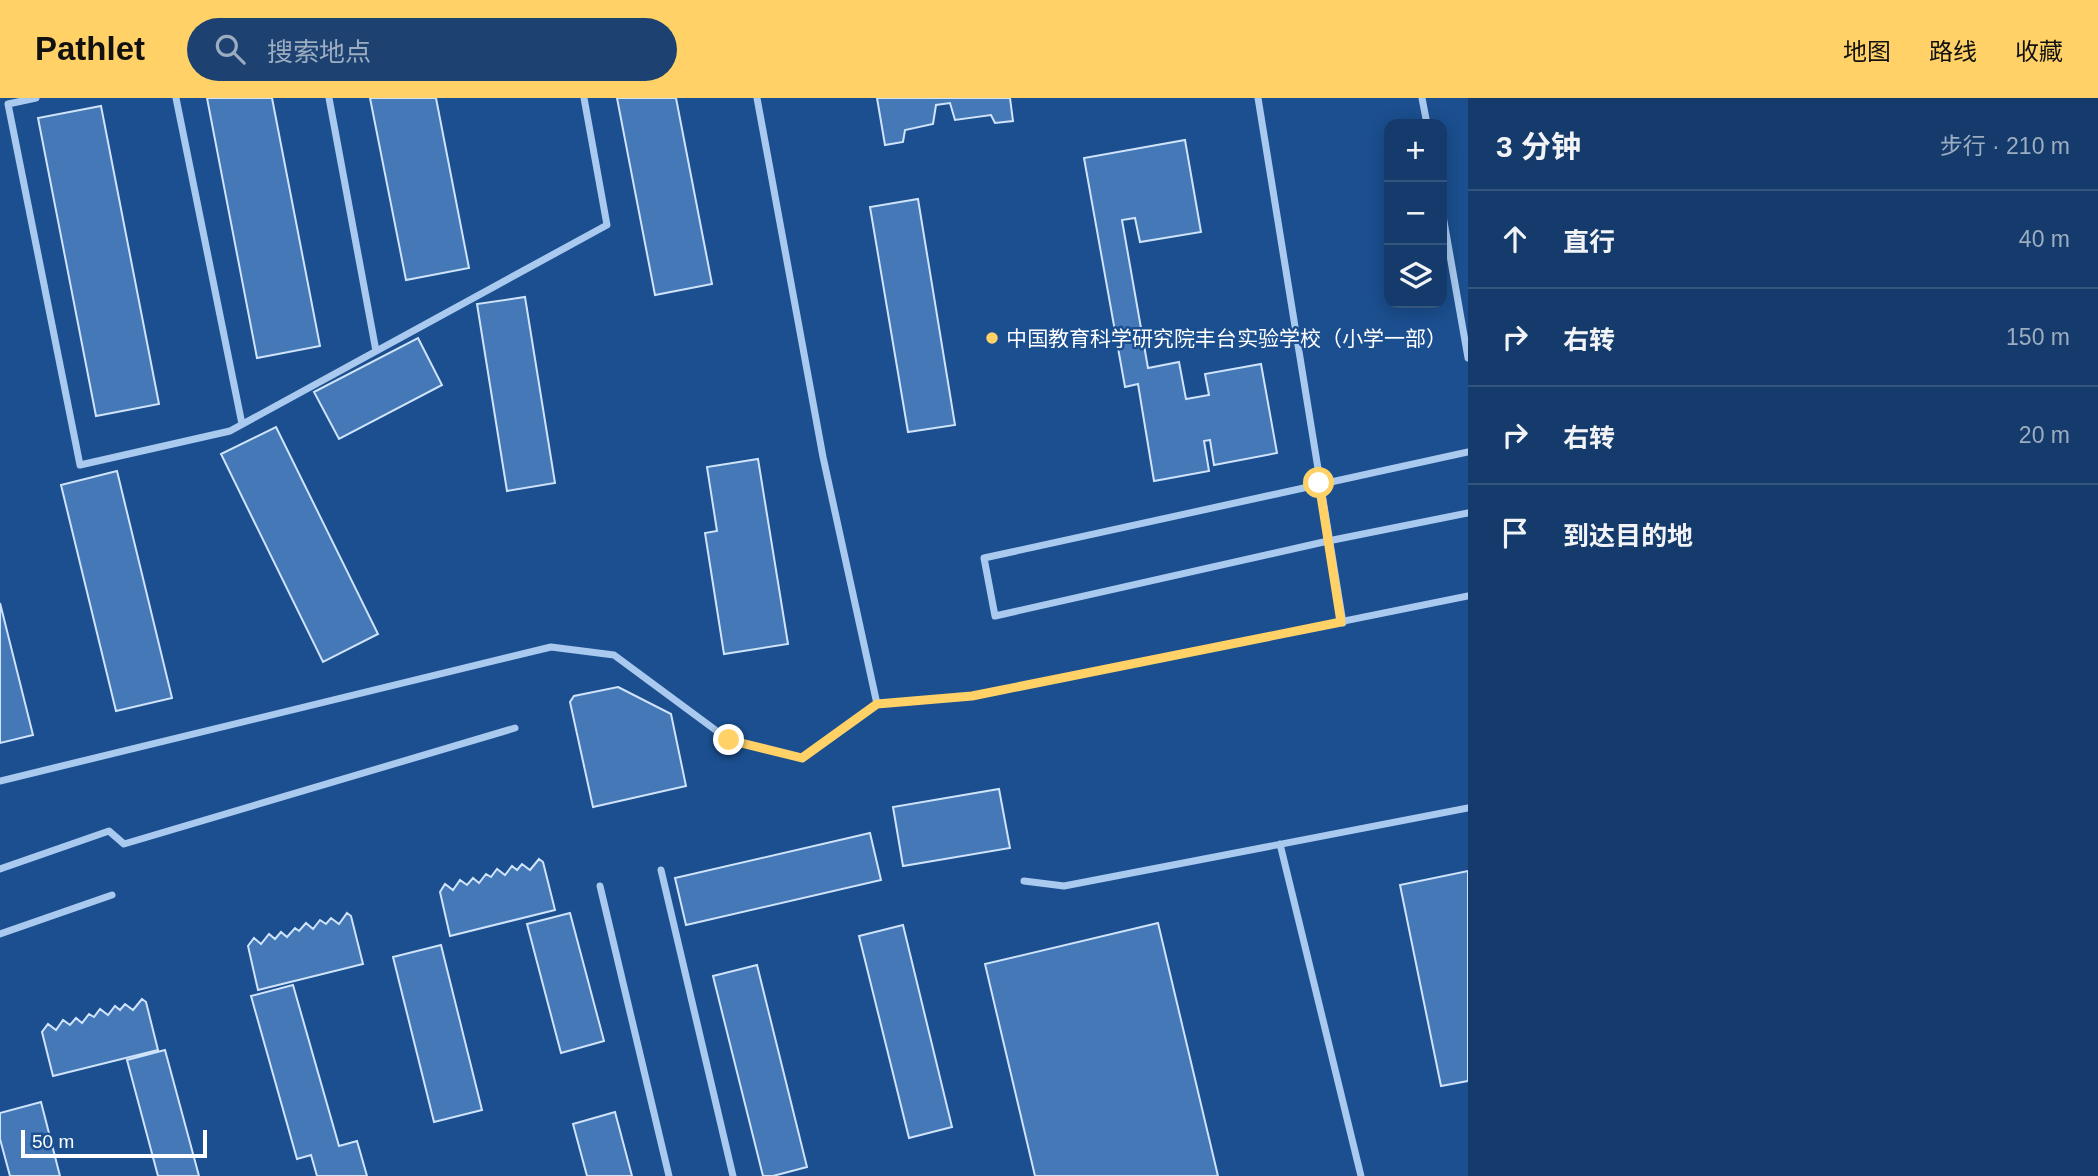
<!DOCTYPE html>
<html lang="zh">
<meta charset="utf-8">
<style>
:root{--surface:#143b6b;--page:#1d4271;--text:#f1f3f6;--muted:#9dadc1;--line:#33557e;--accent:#ffd166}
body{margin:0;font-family:Helvetica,"Noto Sans SC",sans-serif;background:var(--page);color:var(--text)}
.controls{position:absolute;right:21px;top:21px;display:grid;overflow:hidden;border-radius:14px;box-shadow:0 4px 18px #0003}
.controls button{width:63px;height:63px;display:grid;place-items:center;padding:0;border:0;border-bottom:2px solid var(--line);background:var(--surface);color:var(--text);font:35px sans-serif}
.scale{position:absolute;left:21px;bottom:18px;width:186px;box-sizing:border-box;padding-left:7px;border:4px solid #fff;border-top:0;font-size:19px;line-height:24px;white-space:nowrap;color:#fff;-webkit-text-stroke:5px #1b4f8f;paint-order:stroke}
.stop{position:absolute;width:21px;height:21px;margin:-16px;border:5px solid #ffd166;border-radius:50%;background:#fff}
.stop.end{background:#ffd166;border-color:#fff;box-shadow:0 2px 7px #0008}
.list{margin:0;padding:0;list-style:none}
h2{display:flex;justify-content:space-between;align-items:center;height:91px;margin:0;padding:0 28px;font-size:30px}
h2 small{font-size:23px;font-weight:400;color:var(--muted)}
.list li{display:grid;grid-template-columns:46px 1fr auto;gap:21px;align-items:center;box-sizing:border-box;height:98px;padding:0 28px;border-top:2px solid var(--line)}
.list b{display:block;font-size:26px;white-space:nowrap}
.list em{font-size:23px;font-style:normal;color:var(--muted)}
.icon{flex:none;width:38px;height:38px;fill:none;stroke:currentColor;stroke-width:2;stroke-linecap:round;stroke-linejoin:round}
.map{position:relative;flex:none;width:1468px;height:1078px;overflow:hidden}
header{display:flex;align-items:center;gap:42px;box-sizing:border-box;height:98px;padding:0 35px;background:var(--accent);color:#111}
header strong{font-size:33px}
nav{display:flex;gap:38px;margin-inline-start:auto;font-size:24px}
.search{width:490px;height:63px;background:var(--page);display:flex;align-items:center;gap:18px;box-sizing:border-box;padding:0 24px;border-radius:38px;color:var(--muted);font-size:26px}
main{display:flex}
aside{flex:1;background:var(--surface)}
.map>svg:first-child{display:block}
.building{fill:#4478b7;stroke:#cfe3fa;stroke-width:2}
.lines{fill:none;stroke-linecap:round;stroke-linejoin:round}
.minor{stroke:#a9c9ee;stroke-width:7}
.route{stroke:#ffd166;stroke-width:9}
.poi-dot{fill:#ffd166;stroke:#1b4f8f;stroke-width:2.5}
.labels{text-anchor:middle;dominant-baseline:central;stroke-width:5;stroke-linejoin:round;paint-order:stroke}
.poi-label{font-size:21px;fill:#fff;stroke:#1b4f8f;text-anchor:start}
</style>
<header>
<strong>Pathlet</strong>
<div class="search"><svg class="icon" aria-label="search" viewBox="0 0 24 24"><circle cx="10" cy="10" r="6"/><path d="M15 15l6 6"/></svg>搜索地点</div>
<nav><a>地图</a><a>路线</a><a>收藏</a></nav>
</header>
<main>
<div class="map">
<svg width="1468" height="1078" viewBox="0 0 1468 1078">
<rect width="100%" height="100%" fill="#1b4f8f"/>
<path class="building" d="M207,0H272L320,248L257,260Z
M370,0H436L469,170L406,182Z
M617,0H676L712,186L655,197Z
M877,0H1010L1013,23L995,25L991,17L955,22L950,5L936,7L933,26L905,32L903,44L885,47Z
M101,8L159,306L96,318L38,20Z
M1185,42L1201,134L1140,144L1135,120L1122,122L1148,270L1179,264L1186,301L1209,297L1205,276L1261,266L1277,355L1214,367L1210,342L1204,343L1209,373L1154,383L1138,286L1125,289L1084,60Z
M918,101L955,327L908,334L870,109Z
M525,199L555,385L507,393L477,206Z
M418,240L442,287L339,341L314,294Z
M276,329L378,536L323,564L221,356Z
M758,361L788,546L724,556L705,435L717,433L707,369Z
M117,373L172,600L116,613L61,387Z
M0,505L33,637L0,645Z
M618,589L671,616L686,688L593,709L570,604L574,598Z
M999,691L1010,750L903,768L893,709Z
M870,735L881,782L686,827L675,780Z
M539,761L543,764L555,812L450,838L440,794L445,786L453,792L460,782L467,787L473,780L479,785L486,776L491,779L497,771L505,777L512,768L517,772L522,766L530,772Z
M1468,773V983L1441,988L1400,787Z
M347,815L351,818L363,866L258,892L248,848L254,840L261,846L269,836L275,841L281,834L287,839L295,830L299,833L306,825L313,831L320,822L326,826L331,820L339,826Z
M570,815L604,943L561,955L527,826Z
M1158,825L1218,1078H1035L985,866Z
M903,827L952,1029L909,1040L859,838Z
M441,847L482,1012L434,1024L393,859Z
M757,867L807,1069L773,1078H763L713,878Z
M293,887L339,1048L357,1043L367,1078H317L311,1057L297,1061L251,898Z
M142,901L146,904L158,952L53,978L42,934L48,926L56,932L63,922L70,927L76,920L82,925L89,916L94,919L100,911L108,917L115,908L120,912L125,906L133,912Z
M165,952L199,1078H158L127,962Z
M41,1004L60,1078H10L0,1041V1015Z
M615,1014L632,1078H587L573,1026Z"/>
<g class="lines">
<path class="minor" d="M36,0L8,6L80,367L230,333L607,127L584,0
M176,0L242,326
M329,0L376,253
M1258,0L1343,525
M1422,0L1427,26
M1442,112L1468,260
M1468,354L984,460L995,518L1328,443L1468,415
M877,606L973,598L1468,498
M0,683L551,549L614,557L729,642L802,660L877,606L823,359L757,0
M1280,746L1361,1078
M0,771L109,733L124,746L515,630
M661,772L733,1078
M1024,783L1064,788L1468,710
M600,788L669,1078
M0,836L112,797"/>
</g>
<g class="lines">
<path class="route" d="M729,642L802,660L877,606L972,598L1341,524L1319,385"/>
</g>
<circle class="poi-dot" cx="992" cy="240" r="7"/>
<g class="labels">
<g class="poi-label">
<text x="1006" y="240">中国教育科学研究院丰台实验学校（小学一部）</text>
</g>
</g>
</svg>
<div class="controls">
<button>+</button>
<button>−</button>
<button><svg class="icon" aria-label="layers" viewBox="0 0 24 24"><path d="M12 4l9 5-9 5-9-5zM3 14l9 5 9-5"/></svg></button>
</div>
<div class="scale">50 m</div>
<div class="stop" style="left:1319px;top:385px"></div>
<div class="stop end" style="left:729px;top:642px"></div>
</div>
<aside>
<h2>3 分钟<small>步行 · 210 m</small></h2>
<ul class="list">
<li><svg class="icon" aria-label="ahead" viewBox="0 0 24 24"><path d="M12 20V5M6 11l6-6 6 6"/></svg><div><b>直行</b></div><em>40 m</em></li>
<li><svg class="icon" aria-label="right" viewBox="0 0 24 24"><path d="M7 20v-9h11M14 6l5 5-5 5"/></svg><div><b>右转</b></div><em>150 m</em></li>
<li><svg class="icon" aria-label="right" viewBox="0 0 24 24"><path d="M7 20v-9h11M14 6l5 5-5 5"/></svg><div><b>右转</b></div><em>20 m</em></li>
<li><svg class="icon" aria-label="arrive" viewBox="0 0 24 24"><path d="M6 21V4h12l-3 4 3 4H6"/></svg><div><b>到达目的地</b></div></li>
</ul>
</aside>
</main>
